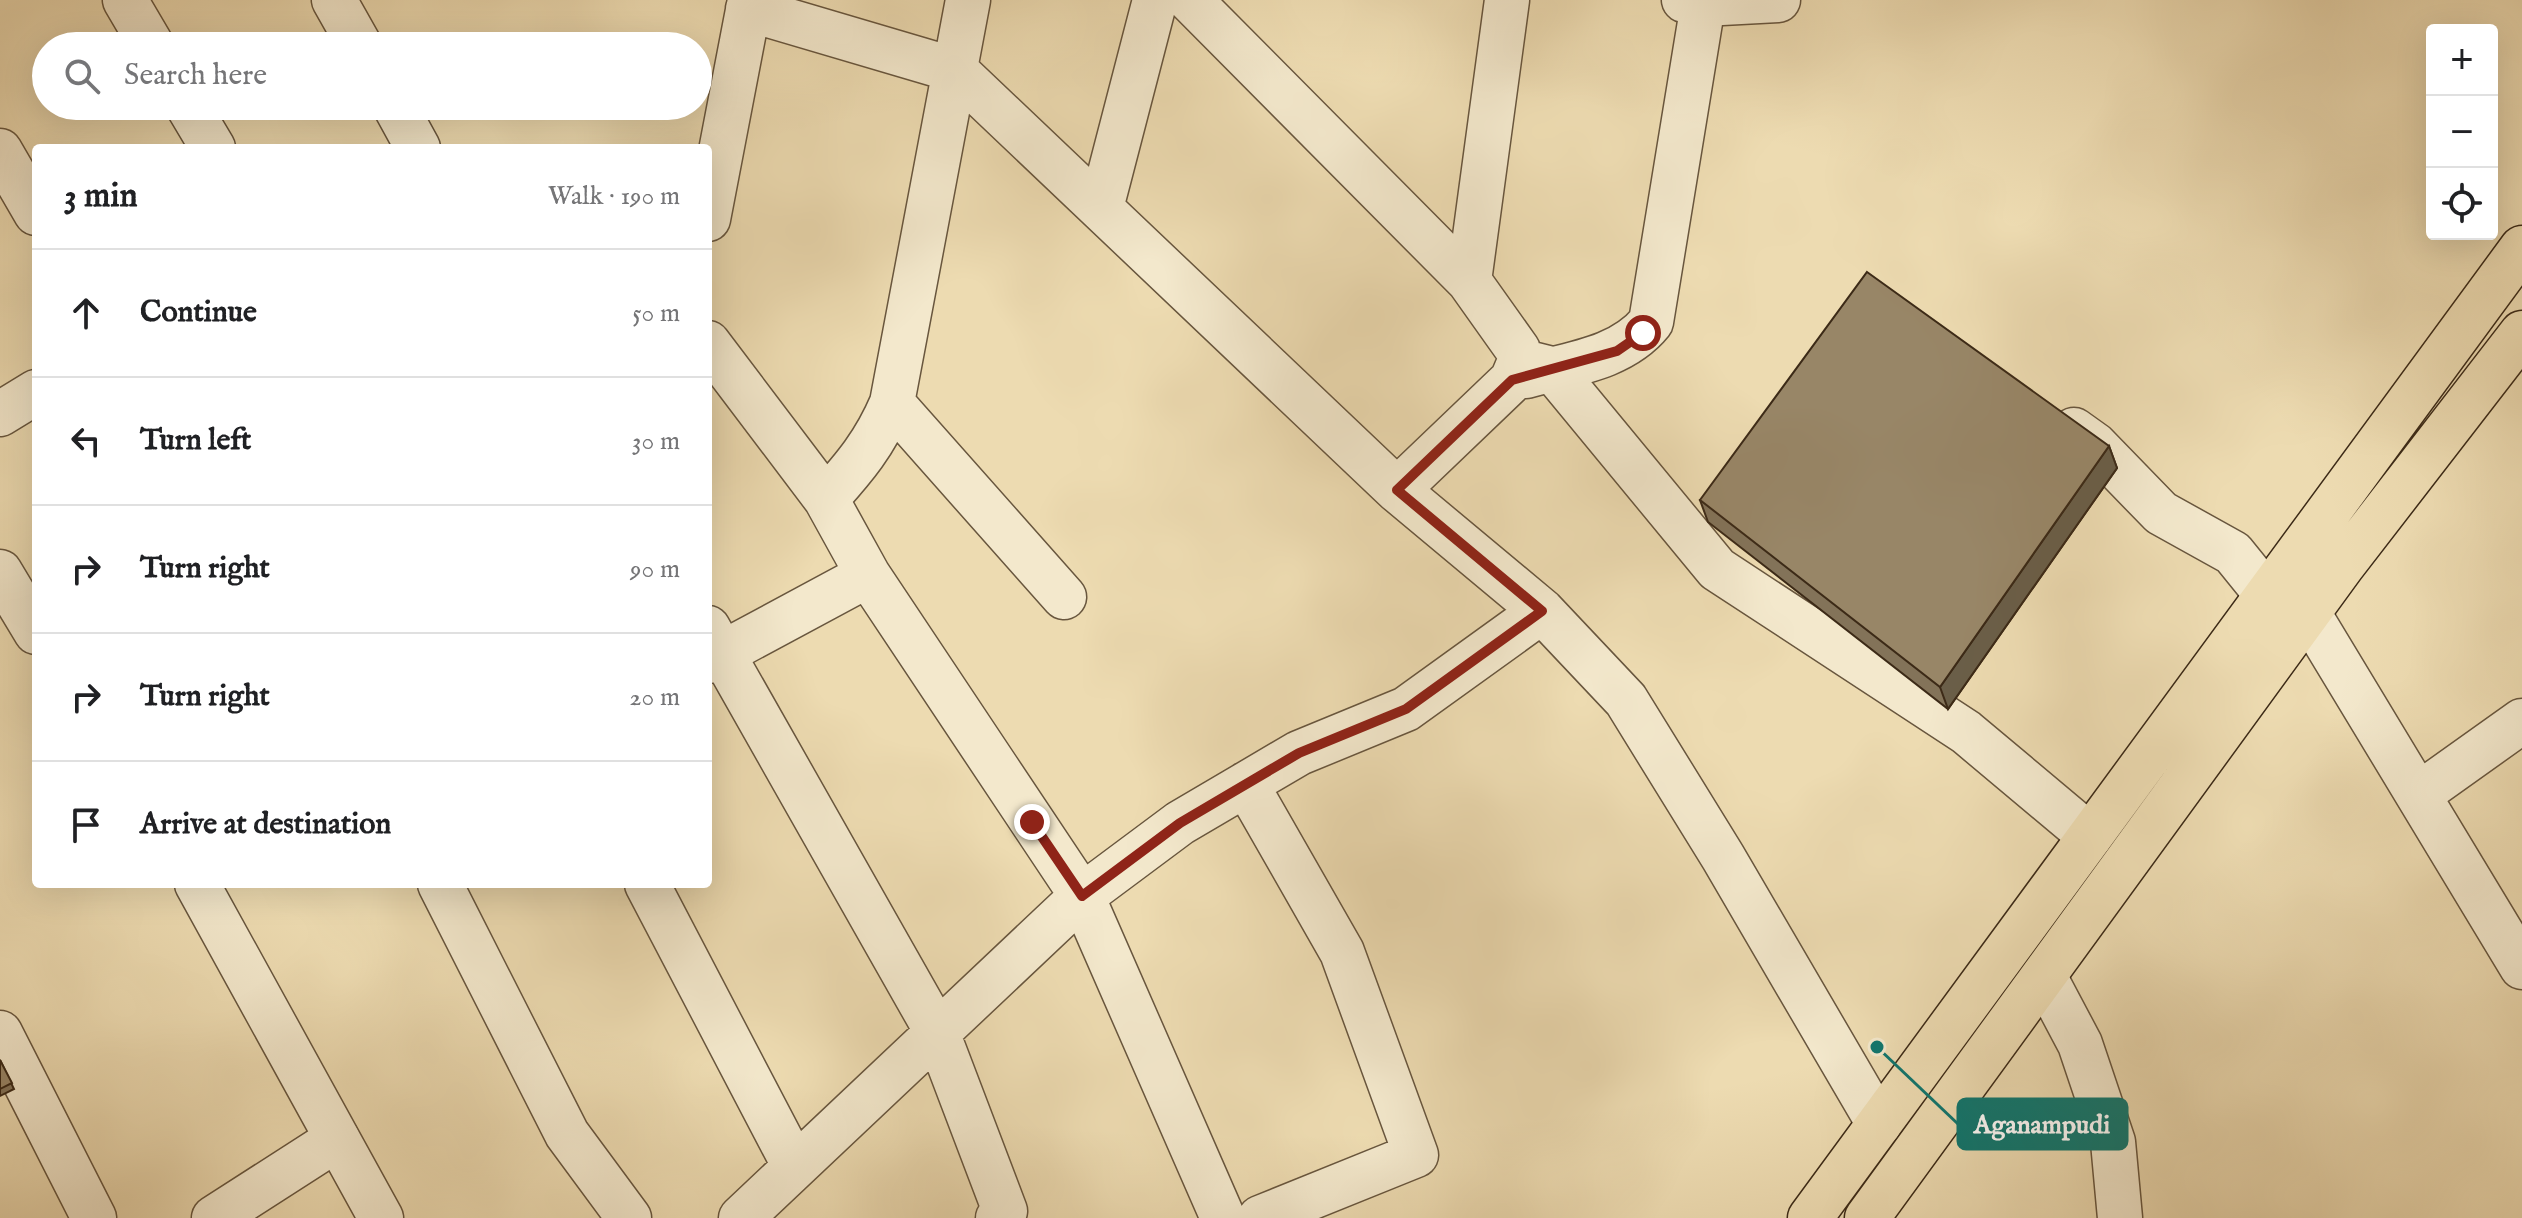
<!DOCTYPE html>
<meta charset="utf-8">
<style>
:root{--surface:#fff;--page:#f6f6f6;--text:#202124;--muted:#757577;--line:#e0e0e0}
body{margin:0;font-family:"IM FELL English",serif;background:var(--page);color:var(--text)}
.controls{position:absolute;right:24px;top:24px;display:grid;overflow:hidden;border-radius:8px;box-shadow:0 8px 32px #0002}
.controls button{width:72px;height:72px;display:grid;place-items:center;padding:0;border:0;border-bottom:2px solid var(--line);background:var(--surface);color:var(--text);font:40px sans-serif}
.stop{position:absolute;width:24px;height:24px;margin:-18px;border:6px solid #8f2418;border-radius:50%;background:#fff}
.stop.end{background:#8f2418;border-color:#fff;box-shadow:0 2px 8px #0008}
.list{margin:0;padding:0;list-style:none}
h2{display:flex;justify-content:space-between;align-items:center;height:104px;margin:0;padding:0 32px;font-size:34px}
h2 small{font-size:26px;font-weight:400;color:var(--muted)}
.list li{display:grid;grid-template-columns:52px 1fr auto;gap:24px;align-items:center;box-sizing:border-box;height:128px;padding:0 32px;border-top:2px solid var(--line)}
.list b{display:block;font-size:30px;white-space:nowrap}
.list em{font-size:26px;font-style:normal;color:var(--muted)}
.icon{flex:none;width:44px;height:44px;fill:none;stroke:currentColor;stroke-width:2;stroke-linecap:round;stroke-linejoin:round}
.map{position:relative;flex:none;width:2522px;height:1218px;overflow:hidden}
.search{position:absolute;background:var(--surface);box-shadow:0 8px 32px #0002;left:32px;top:32px;width:680px;height:88px;display:flex;align-items:center;gap:20px;box-sizing:border-box;padding:0 28px;border-radius:44px;color:var(--muted);font-size:30px}
.panel{position:absolute;background:var(--surface);box-shadow:0 8px 32px #0002;left:32px;top:144px;width:680px;height:744px;border-radius:8px}
.map>svg:first-child{display:block}
.lines{fill:none;stroke-linecap:round;stroke-linejoin:round}
.minor-casing{stroke:#68563e;stroke-width:47}
.tertiary-casing{stroke:#68563e;stroke-width:47}
.primary-casing{stroke:#3c2a17;stroke-width:47}
.minor{stroke:#f3e8cc;stroke-width:44}
.tertiary{stroke:#f3e8cc;stroke-width:44}
.primary{stroke:#eddbb1;stroke-width:44}
.wall{fill:#837359;stroke:#3c2a17;stroke-width:2}
.shaded-wall{fill:#6a5e48;stroke:#3c2a17;stroke-width:2}
.building{fill:#988667;stroke:#3c2a17;stroke-width:2}
.route{stroke:#8f2418;stroke-width:10}
.leader{fill:none;stroke:#0f766e;stroke-width:3}
.callout-dot{fill:#0f766e;stroke:#f3e8cc;stroke-width:3}
.callout{fill:#0f766e;stroke:#0f766e;stroke-width:3}
.callout-label{font-size:26px;text-anchor:middle;font-weight:bold;fill:#fff}
</style>
<div class="map">
<svg width="2522" height="1218" viewBox="0 0 2522 1218">
<rect width="100%" height="100%" fill="#eddbb1"/>
<filter id="stains"><feTurbulence type="fractalNoise" baseFrequency=".0025" numOctaves="4"/><feColorMatrix values="0 0 0 0 .2 0 0 0 0 .09 0 0 0 0 .02 0 0 0 .5 -.17"/></filter>
<radialGradient id="worn" r=".72"><stop offset=".6" stop-color="#630" stop-opacity="0"/><stop offset="1" stop-color="#630" stop-opacity=".3"/></radialGradient>
<g class="lines">
<defs>
<path id="minor" d="M125,0L152,46
M334,0L360,46
M1190,0L1469,281L1518,350L1520,361L1512,380L1397,490
M748,9L955,70L1397,490L1542,611L1626,700L1723,857L1879,1124
M188,106L213,148
M395,106L418,148
M0,151L36,213
M1101,208L1155,0
M708,219L750,0
M1469,281L1507,0
M708,343L826,499L868,575L1082,896L1223,1218
M1520,361L1552,369L1717,569L1966,732L2090,836
M1526,376C1570,364 1621,359 1651,322L1703,4
M892,403L1064,597
M0,414L36,392
M2074,430L2095,445L2161,513L2233,553L2267,595
M826,499C855,467 875,443 892,403L968,0
M2308,613L2522,967
M708,628L937,1032L1005,1211L998,1218
M708,661L868,575
M1246,784L1342,952L1416,1155L1260,1218
M2418,795L2522,721
M440,884L567,1134L629,1218
M647,884L795,1167
M2044,976L2080,1044L2113,1142L2120,1218
M0,1033L94,1218
M214,1218L337,1139
M741,1218L1082,896L1180,823L1299,753L1406,709L1542,611"/>
<path id="tertiary" d="M1684,0L1703,4L1778,0
M0,572L36,632
M197,884L381,1218"/>
<path id="primary" d="M1810,1218L2522,248
M1867,1218L2342,566L2522,333"/>
</defs>
<use href="#minor" class="minor-casing"/>
<use href="#tertiary" class="tertiary-casing"/>
<use href="#primary" class="primary-casing"/>
<use href="#minor" class="minor"/>
<use href="#tertiary" class="tertiary"/>
<use href="#primary" class="primary"/>
</g>
<path class="wall" d="M2109,446L2117,468L1948,709L1708,522L1700,500Z
M0,1060L14,1089L0,1096Z"/>
<path class="shaded-wall" d="M2109,446L2117,468L1948,709L1940,687Z"/>
<path class="building" d="M1867,272L2109,446L1940,687L1700,500Z
M0,1060L12,1083L0,1089Z"/>
<g class="lines">
<path class="route" d="M1032,822L1082,896L1180,823L1299,753L1406,709L1542,611L1397,490L1512,380L1617,351L1643,333"/>
</g>
<path class="leader" d="M1877 1047L1958 1124"/>
<circle class="callout-dot" cx="1877" cy="1047" r="8"/>
<rect class="callout" x="1958" y="1099" width="169" height="50" rx="8"/>
<g class="callout-label">
<text x="2042" y="1133">Aganampudi</text>
</g>
<rect width="100%" height="100%" filter="url(#stains)"/>
<rect width="100%" height="100%" fill="url(#worn)"/>
</svg>
<div class="controls">
<button>+</button>
<button>−</button>
<button><svg class="icon" aria-label="locate" viewBox="0 0 24 24"><circle cx="12" cy="12" r="6"/><path d="M12 2v4M12 18v4M2 12h4M18 12h4"/></svg></button>
</div>
<div class="stop" style="left:1643px;top:333px"></div>
<div class="stop end" style="left:1032px;top:822px"></div>
<div class="search"><svg class="icon" aria-label="search" viewBox="0 0 24 24"><circle cx="10" cy="10" r="6"/><path d="M15 15l6 6"/></svg>Search here</div>
<section class="panel">
<h2>3 min<small>Walk · 190 m</small></h2>
<ul class="list">
<li><svg class="icon" aria-label="ahead" viewBox="0 0 24 24"><path d="M12 20V5M6 11l6-6 6 6"/></svg><div><b>Continue</b></div><em>50 m</em></li>
<li><svg class="icon" aria-label="left" viewBox="0 0 24 24"><path d="M17 20v-9H6M10 6l-5 5 5 5"/></svg><div><b>Turn left</b></div><em>30 m</em></li>
<li><svg class="icon" aria-label="right" viewBox="0 0 24 24"><path d="M7 20v-9h11M14 6l5 5-5 5"/></svg><div><b>Turn right</b></div><em>90 m</em></li>
<li><svg class="icon" aria-label="right" viewBox="0 0 24 24"><path d="M7 20v-9h11M14 6l5 5-5 5"/></svg><div><b>Turn right</b></div><em>20 m</em></li>
<li><svg class="icon" aria-label="arrive" viewBox="0 0 24 24"><path d="M6 21V4h12l-3 4 3 4H6"/></svg><div><b>Arrive at destination</b></div></li>
</ul>
</section>
</div>
